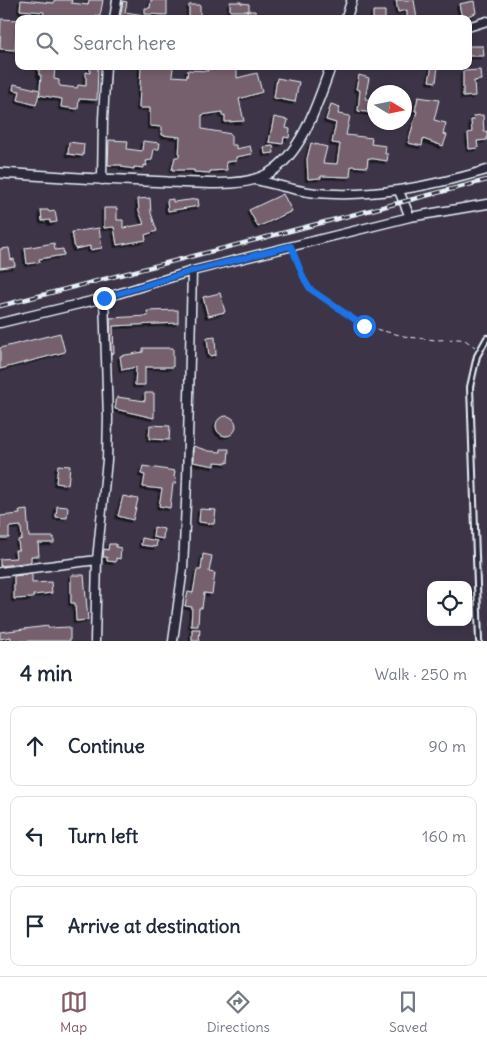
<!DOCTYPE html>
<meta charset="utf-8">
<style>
:root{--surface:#fff;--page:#f6f6f7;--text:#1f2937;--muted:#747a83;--line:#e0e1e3;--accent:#845c67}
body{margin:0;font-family:Delius,sans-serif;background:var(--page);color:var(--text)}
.controls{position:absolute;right:15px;bottom:15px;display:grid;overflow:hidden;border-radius:10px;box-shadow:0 2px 8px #0003}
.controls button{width:45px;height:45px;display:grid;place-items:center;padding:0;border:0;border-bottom:1px solid var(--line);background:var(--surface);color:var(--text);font:25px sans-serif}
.compass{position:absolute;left:367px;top:85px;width:45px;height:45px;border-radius:50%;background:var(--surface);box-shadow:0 2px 8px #0003;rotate:100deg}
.stop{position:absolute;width:15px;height:15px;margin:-11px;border:4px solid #1a73e8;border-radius:50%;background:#fff}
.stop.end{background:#1a73e8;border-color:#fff;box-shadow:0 1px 5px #0008}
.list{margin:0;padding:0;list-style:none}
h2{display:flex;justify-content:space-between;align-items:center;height:65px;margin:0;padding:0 20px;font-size:21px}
h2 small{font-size:16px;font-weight:400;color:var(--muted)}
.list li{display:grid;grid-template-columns:32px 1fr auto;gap:15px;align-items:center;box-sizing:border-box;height:80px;margin:0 10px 10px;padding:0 10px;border:1px solid var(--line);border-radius:10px}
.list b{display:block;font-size:19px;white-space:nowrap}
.list em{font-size:16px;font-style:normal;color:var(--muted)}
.icon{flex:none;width:28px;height:28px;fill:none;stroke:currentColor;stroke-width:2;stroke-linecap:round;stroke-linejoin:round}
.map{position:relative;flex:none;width:487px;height:641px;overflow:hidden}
.search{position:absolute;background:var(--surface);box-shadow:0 2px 8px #0003;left:15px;right:15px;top:15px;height:55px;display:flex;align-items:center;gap:12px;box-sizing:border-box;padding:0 18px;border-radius:10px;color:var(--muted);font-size:19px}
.sheet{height:335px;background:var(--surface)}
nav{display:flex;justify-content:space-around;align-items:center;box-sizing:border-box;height:70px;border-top:1px solid var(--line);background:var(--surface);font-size:14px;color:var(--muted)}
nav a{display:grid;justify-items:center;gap:2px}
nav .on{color:var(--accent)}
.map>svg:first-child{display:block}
.building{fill:#76616d;stroke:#e8f1f8;filter:url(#shadow)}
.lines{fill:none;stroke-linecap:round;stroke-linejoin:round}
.service-casing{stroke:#e8f1f8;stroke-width:8}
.minor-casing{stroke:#e8f1f8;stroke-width:11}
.tertiary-casing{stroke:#e8f1f8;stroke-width:12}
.path{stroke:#e8f1f8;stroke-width:1;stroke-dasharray:5 4;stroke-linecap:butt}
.service{stroke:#2f2a3d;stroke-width:4}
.minor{stroke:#2f2a3d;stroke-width:8}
.tertiary{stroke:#2f2a3d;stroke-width:9}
.rail-casing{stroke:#e8f1f8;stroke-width:4.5}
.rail{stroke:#2f2a3d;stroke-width:2.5;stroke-dasharray:8;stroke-linecap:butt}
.route{stroke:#1a73e8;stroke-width:6}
</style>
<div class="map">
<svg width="487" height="641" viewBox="0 0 487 641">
<defs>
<filter id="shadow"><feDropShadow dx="-2.5" dy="2.5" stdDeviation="0" flood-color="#0009"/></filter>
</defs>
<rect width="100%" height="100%" fill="#3d3547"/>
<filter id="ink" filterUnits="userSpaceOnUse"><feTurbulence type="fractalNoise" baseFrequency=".02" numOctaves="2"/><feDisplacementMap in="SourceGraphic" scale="10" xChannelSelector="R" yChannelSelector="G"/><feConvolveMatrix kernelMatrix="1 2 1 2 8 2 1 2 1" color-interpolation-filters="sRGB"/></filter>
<g filter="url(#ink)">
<path class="building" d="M21,0L54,3V0H72L71,3L88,5L89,0H103L100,16L96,15L95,19H43L44,12L20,10Z
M151,0H167V15L145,14V8H150Z
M396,0H414L417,19H407V10L398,12Z
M123,1L127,2L125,12L144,15V19H120Z
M474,1L476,13L462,18L459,4Z
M230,2H241V3L249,4V11H230Z
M189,5H200V18L189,19Z
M247,11H255L256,19H248Z
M373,11H385V19H373Z
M1,19L19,20V34H16L15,50L0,49Z
M469,46H483L484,56H469Z
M39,66H55L54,79L59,80V84L60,86L77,88L78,85L86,86V72L90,73V66H98L97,100L79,99L78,109L61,107L62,99L39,95L40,91L36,105L18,100L20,91L13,90L14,84L40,90L41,75H39Z
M141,66H170L173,68L172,76L187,77L188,70L208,71L207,66H237V78L257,73L262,92L239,99L244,121L225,122V115L222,116V112L202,115V129L231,134V145H236V149L250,146L252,154L236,157V161L226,162L227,170L210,171V173L194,172V170H172L175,157H179L180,137L162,135V127L150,126V108H139Z
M432,66H438L436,82L429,81Z
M480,70L481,80L474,81L475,96L463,97V71Z
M359,75L369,78L365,99L374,100V113L358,111L360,90L356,89Z
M277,78L299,82L295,102L274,98Z
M418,97L439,100L434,120L446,123L443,134L447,135L443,146L423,139L422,146L408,143L417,111H415Z
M331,104L340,107L338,114L350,116L346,135L372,138L371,144L386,146L385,154H388L387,161L368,158L367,167L351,166L350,177L321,176V178L308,179L307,159L311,143L327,147L323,163L337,164L340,144L332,143L336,123L326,120Z
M483,115L484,132L487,131V140L477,141L478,148L469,149L468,133L472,132L471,120H474L473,116Z
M274,117L288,120L286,128L290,129L289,138L284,137L283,144L269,142Z
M109,140L128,141L127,149L142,151L143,141L160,143L159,149H154L152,160L146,161L147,166L144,165V168L134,167V169L122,167V165H108Z
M69,142L84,144L83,156L68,154Z
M273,146L274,153L265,154L264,147Z
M283,194L292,211L258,227L249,210Z
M150,198L151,213L157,231L145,235L146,240L117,245L114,227L104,228V208H117V220H123V228L144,224L139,211L138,199Z
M173,199V202L198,199L199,206L168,211L167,200Z
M41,210H48L49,212L55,211L57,222L50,223V220L42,221Z
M99,228L102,248L90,250V246L75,249L72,232Z
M54,243L55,250L63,249L64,255L39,259L40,262L27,264L25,248Z
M9,248L11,260L14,259L15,266L0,268V249Z
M220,293L225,312L208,316L203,297Z
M178,310V323L113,326L114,353L111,354L110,318L148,316L147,311Z
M60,333L65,352L0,369V348Z
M215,337L216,355L209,356L207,338Z
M143,348H173V367H145V385H135L136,367L122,370L120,356L143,352Z
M145,393H154V418L115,409L117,397L145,401Z
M216 426a10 10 0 1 1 20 0a10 10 0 1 1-20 0Z
M150,425L170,426L169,440L149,439Z
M193,446L209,451L221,452V449H229L228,463L215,462V466L193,462Z
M58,465L70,466L68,485L56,483Z
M143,466L175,471L174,477L176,478L175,484H173L170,508L159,506L162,489L143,487L145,475L141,474Z
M123,496L138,499L133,520L118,516Z
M57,506L68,507L67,518L56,517Z
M200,509L216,510L214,524L199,522Z
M27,510L29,537H54V543H38L39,556H31V562L0,566V559L16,558L15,550H19L18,540L22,539L21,526L9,527V538H0V516L20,514L19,511Z
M154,527L164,529L163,539L153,537Z
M142,538L157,541L156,547L141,545Z
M109,544H116V547L121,548L120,559L116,558V562L107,561V557H103L104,549L108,550Z
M203,554L212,556L209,572L215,573L212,594L204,593L202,608H199L198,626H191L192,607L185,606L188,592L193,593L197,570H201Z
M32,574V583L51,582L52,593L33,595V598L14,599V576Z
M71,575H84L88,620L76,621L75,603H71Z
M48,626V628L70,627V641H11V637L0,639V632Z
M192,629H200L199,641H192Z"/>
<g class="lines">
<defs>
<path id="service" d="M479,641L470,387L477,356L487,338"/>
<path id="minor" d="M114,19L117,0
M468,27L487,21
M102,180L103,119L106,66
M256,180C275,184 296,191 316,193C374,198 431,186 487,170
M399,191L410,217
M0,323L104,298L192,271L410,217L487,204
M0,572L97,560
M95,641L97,560L107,460L108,418L104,298
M173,641L183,568L187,482L192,271"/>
<path id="tertiary" d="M346,19L352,0
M0,173C56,177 112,180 168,182C198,182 243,189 269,173C303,153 318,101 331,66"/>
</defs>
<use href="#service" class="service-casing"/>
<use href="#minor" class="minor-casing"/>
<use href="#tertiary" class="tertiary-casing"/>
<path class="path" d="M294,254L304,279L310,289L363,326L408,337L436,340L459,339L465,340L475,347"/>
<use href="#service" class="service"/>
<use href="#minor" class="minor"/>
<use href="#tertiary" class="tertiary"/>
<defs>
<path id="rail" d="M0,306L487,180"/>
</defs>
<use href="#rail" class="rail-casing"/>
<use href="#rail" class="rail"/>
</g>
</g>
<g class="lines" filter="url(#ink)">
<path class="route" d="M104,298L192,271L291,246L304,279L310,289L364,326"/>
</g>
</svg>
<div class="controls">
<button><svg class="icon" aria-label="locate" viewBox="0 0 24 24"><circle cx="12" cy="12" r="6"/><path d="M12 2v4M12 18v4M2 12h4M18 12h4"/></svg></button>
</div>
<svg class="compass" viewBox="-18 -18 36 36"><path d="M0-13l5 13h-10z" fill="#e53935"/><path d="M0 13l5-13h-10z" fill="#747a83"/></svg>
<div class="stop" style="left:364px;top:326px"></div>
<div class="stop end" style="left:104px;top:298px"></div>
<div class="search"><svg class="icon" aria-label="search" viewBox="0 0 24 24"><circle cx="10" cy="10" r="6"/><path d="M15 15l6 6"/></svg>Search here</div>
</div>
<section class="sheet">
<h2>4 min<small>Walk · 250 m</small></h2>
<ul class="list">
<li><svg class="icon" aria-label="ahead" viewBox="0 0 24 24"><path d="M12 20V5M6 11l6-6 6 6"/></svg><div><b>Continue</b></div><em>90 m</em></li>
<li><svg class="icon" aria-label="left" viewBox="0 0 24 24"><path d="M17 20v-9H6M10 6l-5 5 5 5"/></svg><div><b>Turn left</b></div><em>160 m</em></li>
<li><svg class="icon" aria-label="arrive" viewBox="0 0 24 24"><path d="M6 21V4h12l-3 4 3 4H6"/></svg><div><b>Arrive at destination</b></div></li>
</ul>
</section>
<nav>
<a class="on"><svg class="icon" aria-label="map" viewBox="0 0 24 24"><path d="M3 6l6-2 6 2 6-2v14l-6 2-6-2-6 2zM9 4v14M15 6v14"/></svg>Map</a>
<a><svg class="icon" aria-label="directions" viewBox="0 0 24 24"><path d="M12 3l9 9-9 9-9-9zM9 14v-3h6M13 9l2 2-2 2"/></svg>Directions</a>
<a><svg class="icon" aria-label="saved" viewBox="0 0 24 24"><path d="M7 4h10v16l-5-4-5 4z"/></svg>Saved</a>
</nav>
